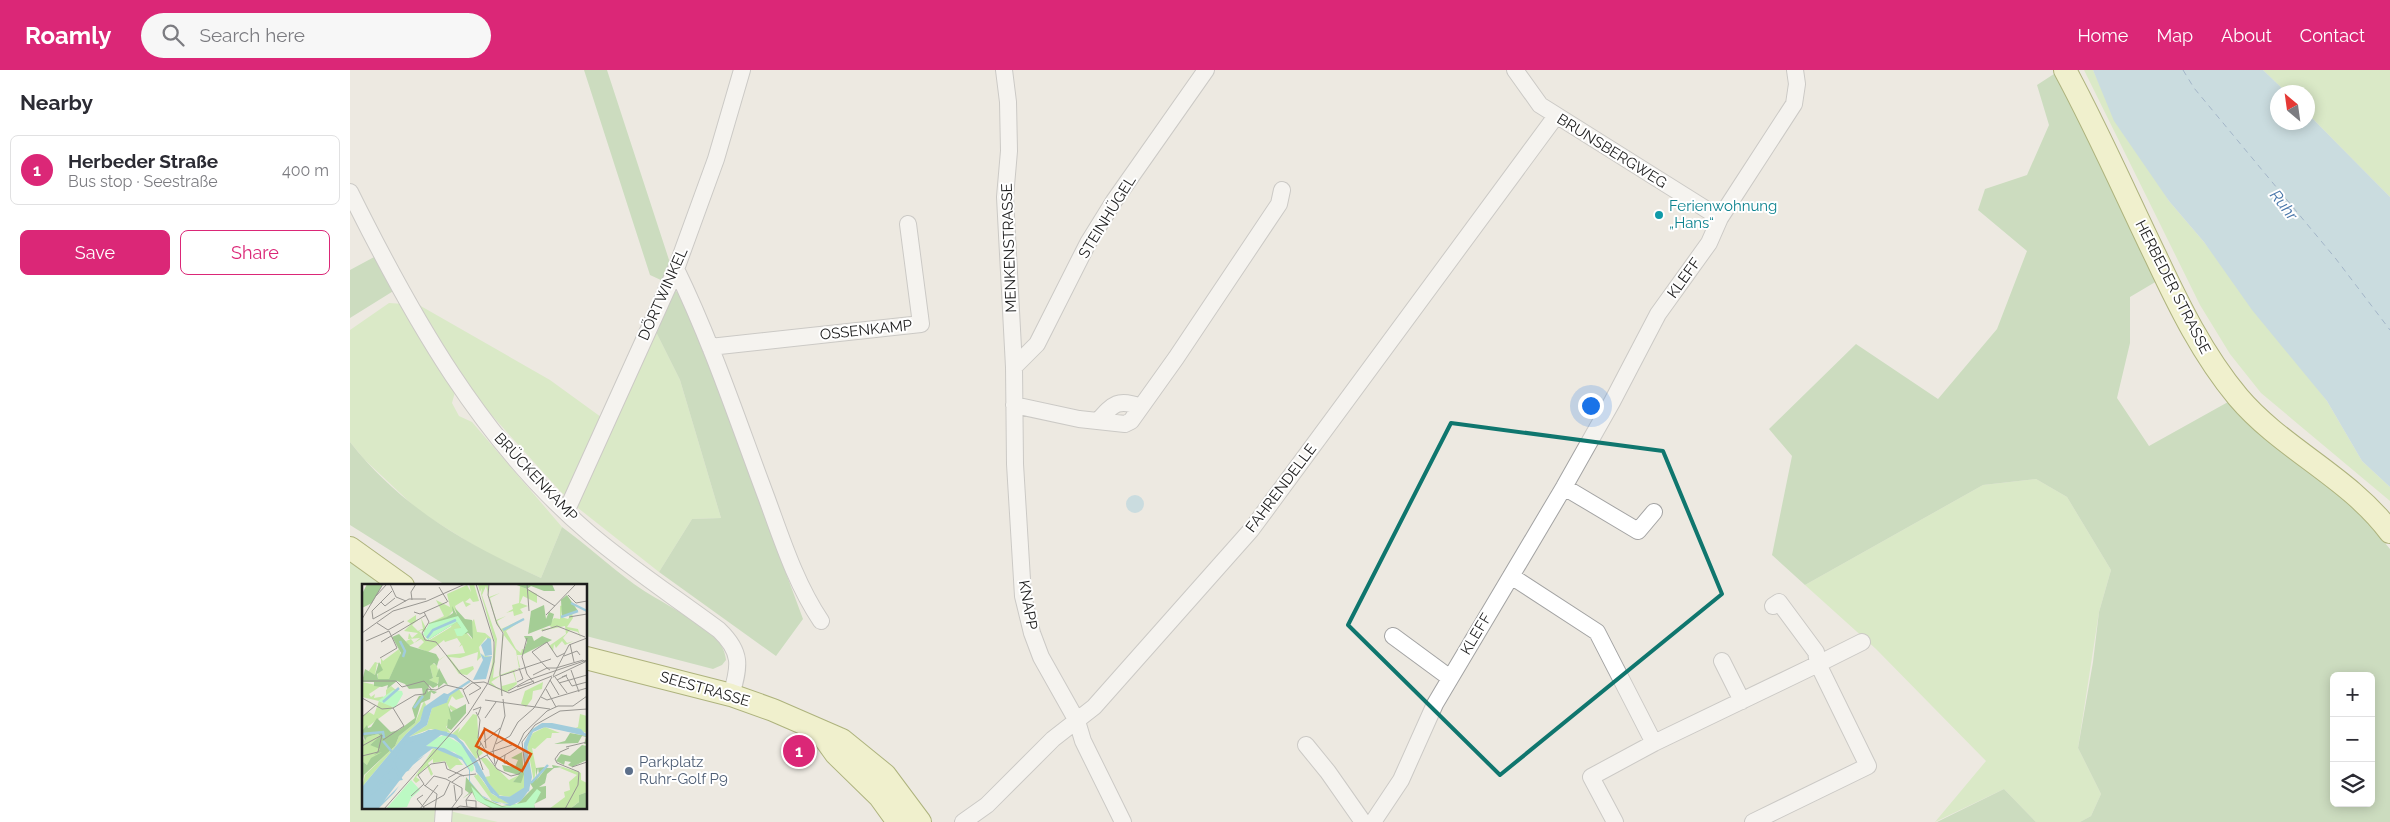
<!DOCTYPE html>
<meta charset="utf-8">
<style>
:root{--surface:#fff;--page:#f7f7f7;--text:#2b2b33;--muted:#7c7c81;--line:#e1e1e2;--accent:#db2777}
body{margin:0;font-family:Raleway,sans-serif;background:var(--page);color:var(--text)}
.controls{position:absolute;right:15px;bottom:15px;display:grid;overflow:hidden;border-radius:8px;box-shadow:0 2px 12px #0003}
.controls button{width:45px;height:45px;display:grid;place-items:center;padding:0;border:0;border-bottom:1px solid var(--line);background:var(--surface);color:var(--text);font:25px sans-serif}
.compass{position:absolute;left:1920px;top:15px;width:45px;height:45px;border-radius:50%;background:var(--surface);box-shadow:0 2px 12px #0003;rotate:331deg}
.you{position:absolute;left:1240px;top:335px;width:18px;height:18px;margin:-12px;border:4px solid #fff;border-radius:50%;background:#1a73e8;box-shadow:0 0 0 8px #1a73e833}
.badge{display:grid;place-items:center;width:32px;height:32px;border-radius:50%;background:var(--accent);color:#fff;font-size:16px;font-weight:700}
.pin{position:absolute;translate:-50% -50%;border:2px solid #fff;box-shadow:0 1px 5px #0006}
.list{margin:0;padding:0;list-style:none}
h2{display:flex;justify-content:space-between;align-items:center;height:65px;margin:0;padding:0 20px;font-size:21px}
h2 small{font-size:16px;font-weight:400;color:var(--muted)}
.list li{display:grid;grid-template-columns:32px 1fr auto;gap:15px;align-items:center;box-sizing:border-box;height:70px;margin:0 10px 10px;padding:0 10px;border:1px solid var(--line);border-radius:8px}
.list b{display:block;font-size:19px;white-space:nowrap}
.list p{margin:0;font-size:16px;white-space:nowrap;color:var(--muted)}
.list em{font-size:16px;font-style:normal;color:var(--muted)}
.actions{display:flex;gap:10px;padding:15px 20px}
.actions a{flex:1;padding:11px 0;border:1px solid var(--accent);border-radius:8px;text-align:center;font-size:18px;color:var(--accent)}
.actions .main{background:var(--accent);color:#fff}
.icon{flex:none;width:28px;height:28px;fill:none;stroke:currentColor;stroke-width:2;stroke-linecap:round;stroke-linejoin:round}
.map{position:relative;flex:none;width:2040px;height:752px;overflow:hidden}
header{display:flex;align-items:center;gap:30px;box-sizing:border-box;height:70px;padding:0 25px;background:var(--accent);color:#fff}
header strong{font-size:24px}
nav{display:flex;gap:28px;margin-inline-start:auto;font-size:18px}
.search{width:350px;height:45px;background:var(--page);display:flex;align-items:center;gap:12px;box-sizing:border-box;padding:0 18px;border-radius:28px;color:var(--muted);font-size:19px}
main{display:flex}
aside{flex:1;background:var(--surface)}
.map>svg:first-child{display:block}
.grass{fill:#c4e8a6}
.forest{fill:#a4cd95;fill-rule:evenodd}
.water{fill:#a1ccdb}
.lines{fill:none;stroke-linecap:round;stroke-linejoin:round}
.ferry{stroke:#4977aa;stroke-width:1;stroke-dasharray:6 5;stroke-linecap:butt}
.minor-casing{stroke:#a3a3a3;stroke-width:18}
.secondary-casing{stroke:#627104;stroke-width:24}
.minor{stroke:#fff;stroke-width:16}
.secondary{stroke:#f3f9b3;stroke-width:22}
.marked{fill:none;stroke:#0f766e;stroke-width:4;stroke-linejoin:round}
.culture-dot{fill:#0f9aa8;stroke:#fff;stroke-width:2}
.service-dot{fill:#5c6f8a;stroke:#fff;stroke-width:2}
.labels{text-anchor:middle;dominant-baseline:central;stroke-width:4;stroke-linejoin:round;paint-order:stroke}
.street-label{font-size:15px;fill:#1c1c1c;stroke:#fff}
.culture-label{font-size:15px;fill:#0d838f;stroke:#fff;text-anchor:start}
.service-label{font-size:15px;fill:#4e5e75;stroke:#fff;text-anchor:start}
.water-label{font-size:16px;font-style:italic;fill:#4977aa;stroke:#fff}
.inset-river{fill:none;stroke:#a1ccdb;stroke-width:2.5}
.inset-road{fill:none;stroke:#999792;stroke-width:1}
.view{fill:#de560d;fill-opacity:0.15;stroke:#de560d;stroke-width:2.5}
.inset-edge{fill:none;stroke:#1c1c1c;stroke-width:2.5}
</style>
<header>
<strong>Roamly</strong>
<div class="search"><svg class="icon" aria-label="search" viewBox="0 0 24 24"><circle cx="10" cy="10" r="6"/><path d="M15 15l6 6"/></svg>Search here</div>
<nav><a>Home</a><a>Map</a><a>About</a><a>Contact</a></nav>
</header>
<main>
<aside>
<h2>Nearby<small></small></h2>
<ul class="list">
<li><span class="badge">1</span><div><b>Herbeder Straße</b><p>Bus stop · Seestraße</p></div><em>400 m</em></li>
</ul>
<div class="actions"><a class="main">Save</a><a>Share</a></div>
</aside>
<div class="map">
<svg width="2040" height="752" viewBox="0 0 2040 752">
<rect width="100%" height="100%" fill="#ede9e1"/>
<path class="grass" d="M1734,0H1743L1754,24L1819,131L1854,172L1977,331L2012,391L2040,417V431L1911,323L1880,284L1850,235Z
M1913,0H2040V127L1958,44V22H1936Z
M39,233L54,234L105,322L102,333L109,346L122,352L212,457L191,508L136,483L69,441L14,389L0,372V260Z
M69,235L200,310L251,347L265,353L305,260L330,310L371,448L342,449L309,502L228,438L210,421L108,308Z
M1686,409L1717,427L1761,500L1749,542L1728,678L1751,724L1741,746L1730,752H1686L1654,719L1585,752L1636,691L1526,579L1455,515L1633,415Z
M0,491L33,516H14V738H86L148,752H0Z"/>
<path class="forest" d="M234,0H257L321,196L313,211L300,205Z
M1707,2L1807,211L1780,227V273L1767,328L1799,376L1878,332L1924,375L1968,408L2012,445L2040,479V752H1730L1741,746L1751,724L1728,678L1743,592L1749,542L1761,500L1717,427L1686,409L1633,415L1455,515L1422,485L1442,386L1419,359L1506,274L1588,329L1647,259L1677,181L1628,140L1635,119L1677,105L1699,55L1687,15ZM1984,606H2021V733H1984Z
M26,186L45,220L0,248V200Z
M322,219L333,225L453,549L426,586L309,502L342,449L371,448L330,310L305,260Z
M0,372C52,438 116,474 191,508L212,457C237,475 259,496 284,514C311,533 343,546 367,570C372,575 375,582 376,590L372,595L363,599L236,566V516H97L0,455Z
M1654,719L1686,752H1587Z"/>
<path class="water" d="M1743,0H1913L1936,22H1928V52H1958V44L2040,127V417L2012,391L1977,331L1902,240L1854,172L1819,131L1764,51Z
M776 434a9 9 0 1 1 18 0a9 9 0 1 1-18 0Z"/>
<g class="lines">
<path class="ferry" d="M1833,0L1844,18L1986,189L2040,260"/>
<defs>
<path id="minor" d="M654,0L658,32L659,81L655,127L664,297L665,394L673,526L682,563L691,587L727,651L733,671L773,752
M1165,0L1190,35L1370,148
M0,122C62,247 132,372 239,463C280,498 326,528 369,560C392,582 390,596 381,625
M326,199C362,273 388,352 417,429C432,470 446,514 471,551
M360,277L571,254L558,154
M664,297L687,274L738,173L764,131L856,0
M664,335L729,349L775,354L781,351L826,288L929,134L932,120
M748,351C763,334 768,328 791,337
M1214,417L1288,461L1304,442
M216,442L326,199L366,89L392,0
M1161,506L1247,562L1304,673
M1423,536L1429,532L1466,582L1468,594L1512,572
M1043,566L1100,608
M1372,591L1392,631
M956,675L978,702L1013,752
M93,752L94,738
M613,752L637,735L703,669L744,637L901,460L1206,46
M1023,752L1051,710L1085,634L1214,417L1262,332L1308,244L1359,173L1370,148L1444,34L1447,14L1445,0
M1265,752L1241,707L1304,673L1468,594L1518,696L1403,752"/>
<path id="secondary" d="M1715,0C1748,61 1776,125 1806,187C1829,236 1853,285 1888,327C1932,379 1999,407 2040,462
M0,478L53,516
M236,588L381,625L423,640L492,670L535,705L570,752
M473,666L486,684L530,727L548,752"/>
</defs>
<use href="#minor" class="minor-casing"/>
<use href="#secondary" class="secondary-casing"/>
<use href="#minor" class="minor"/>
<use href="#secondary" class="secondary"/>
</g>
<path d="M0 0H2040V752H0ZM1101,353L1313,381L1372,524L1150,705L998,555Z" fill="#ede9e1" fill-opacity=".55" fill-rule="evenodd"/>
<path class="marked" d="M1101,353L1313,381L1372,524L1150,705L998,555Z"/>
<circle class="culture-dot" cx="1309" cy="145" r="5"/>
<circle class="service-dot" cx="279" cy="701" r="5"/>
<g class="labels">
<g class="street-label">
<text transform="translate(1262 81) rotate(32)">BRUNSBERGWEG</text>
<text transform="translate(757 147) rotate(-58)">STEINHÜGEL</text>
<text transform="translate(659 178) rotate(-92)">MENKENSTRASSE</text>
<text transform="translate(1334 208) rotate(-54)">KLEFF</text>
<text transform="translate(1823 217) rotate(63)">HERBEDER STRASSE</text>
<text transform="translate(313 224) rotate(-66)">DÖRTWINKEL</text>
<text transform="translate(516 260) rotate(-6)">OSSENKAMP</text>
<text transform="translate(186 407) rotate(47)">BRÜCKENKAMP</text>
<text transform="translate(931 418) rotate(-53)">FAHRENDELLE</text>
<text transform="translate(678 535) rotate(80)">KNAPP</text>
<text transform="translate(1126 564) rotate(-59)">KLEFF</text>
<text transform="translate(355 619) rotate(16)">SEESTRASSE</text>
</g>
<g class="culture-label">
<text x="1319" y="136">Ferienwohnung<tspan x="1319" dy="17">„Hans“</tspan></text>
</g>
<g class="service-label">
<text x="289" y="692">Parkplatz<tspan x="289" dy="17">Ruhr-Golf P9</tspan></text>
</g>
<g class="water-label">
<text transform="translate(1934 135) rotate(52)">Ruhr</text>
</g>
</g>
<g transform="translate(12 514)">
<rect width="225" height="225" fill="#ede9e1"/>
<path d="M107,0H112L117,17L111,18L108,14L103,18L109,20L104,23L101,17L93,22L96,31L92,25L86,33L68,39L82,32L74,16L88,23L85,10L105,1L109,8ZM126,0L127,13L138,9L128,14L134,36L144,32L135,37L139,45L163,34L144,47L154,65L159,69L160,65L163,66L160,71H155L158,83L152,87L155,100L145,108L140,107L138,92L129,98L139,107L127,100L133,59L119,10L120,4L118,8L116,1ZM124,2L134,39L142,49L137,92L131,94L135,55L120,11ZM141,50L154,67L157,84L138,91ZM151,88L154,98L140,102L138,92ZM158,2L175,10V19L161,12L158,19L166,22L158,25L161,29L152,32L151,27L144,29L151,25L150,21L157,19ZM201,21L199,33L206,35L208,32L205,31L210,29L211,34L205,43L216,45L219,55L216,48L208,46L201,54L205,59L212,57L203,61L200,57L194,64L192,60L191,67L187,62L204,50L203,42L179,47L180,45L190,44L187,41L192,34L198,35V22ZM54,31V36L57,35L50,41L56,47L60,45H61L59,34L65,46L64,51L60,46L57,47L66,57L89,43L91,38H95L110,55L109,39L112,35L115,48L123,49L129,54L123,72H130L123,73L119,69L123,72L125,53L117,63L119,73L115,77L116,68L98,74L87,73L97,86L111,82L112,85L105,91L97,90L84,71L74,79L78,93L74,103L67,96L71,94L68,82L70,79L74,81V78L84,71L103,69L100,61L97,63L99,60L95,54L83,58L82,56L66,68L56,64L62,58L59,55L47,62L44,57L49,55L52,59L58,54L46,55L47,49L50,54L56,49L42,47L49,40L45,37ZM37,65L39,71L27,95H16L15,84L20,86L15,79L13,91L6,88L13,78L19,80V74L21,77ZM0,98L19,102L7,110L9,113L13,110L12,114L24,112V106L29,102L34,106L21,113L31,124L0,147V132L7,128L12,131L17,117L0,113ZM181,98L180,105L171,107L170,115L164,123L159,120L163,107ZM97,105L102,113L94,116L90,112L86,121L87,125L88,121L95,125L92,128L88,125L89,136L84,143L89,149L68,145L47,153L65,141L70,124L85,117L88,111ZM62,117L64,121L58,137L44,150L0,203L3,191L33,162L37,152L53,139ZM111,130L115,131L117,164L121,169L114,175L102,157L90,150L98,143L96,149ZM218,130L225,132V149L211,145L216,143ZM183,143L198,149H190L189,154H185L173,165L170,164L174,184L172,198L165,160L171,149ZM16,150L18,153L8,161L16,162L21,168L5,181L0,177V154L3,157L5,153ZM71,164L94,172L101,181H94L88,186L83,177L71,179V175L66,179L71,190L69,192L65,182L54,193L58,196L54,199L51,196L71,165H67ZM118,174H124L147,196L157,191L151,198L159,197L164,182L162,204L148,213L136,211L125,197L123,193L128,192L127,186ZM201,183L219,189V196L225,199V208L217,211L218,217L208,225H187L203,213L202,208L208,206L207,198L215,191L198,184ZM116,190L130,210L148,220L130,217L112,192Z" fill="#c4e8a6" fill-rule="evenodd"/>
<path d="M5,0H21L10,19L0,24V10ZM152,0H190L193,7H182L169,2L165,5ZM205,11L216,27L200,33L199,16ZM182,21L184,35L187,28L192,30L189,41L166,50L169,27ZM90,22L95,31L93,24L103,35L110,36L111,55L106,49L103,50L95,38L66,56L67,39L85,33L91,29ZM37,50L48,62L74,70L77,75L75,82L72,79L68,82L71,94L67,96L76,100L77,93H74L77,84L86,101L82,99L76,104V101L71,104L67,101L66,108L69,106L75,108L72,110L69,108L68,115L59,119L53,139L37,152L33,162L2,191L0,200V177L5,181L9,174L20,168L12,171L18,165L8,161L18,152L16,150L5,153L3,157L0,147L5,141L6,144L9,143L15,134L29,148L37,146L53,134L50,124L57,112L61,111L60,104L47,105L43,100L35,97L25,105L26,101L20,103L12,102V98H0L3,85L13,91L17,78L21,86L15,90L16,95H27L39,69L30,53ZM162,52H170L172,57L180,52L190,56L160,71L165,58ZM104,120V129L89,146L85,144L86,135L89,136L86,121L89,128ZM208,149L225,152V160H222L224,153L220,152L216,159L192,160L203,157ZM220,161L225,162V176L210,183L206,181L209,178L203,177L202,181L194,177L199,170L208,172ZM160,168L162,190L159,199L151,198L157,191L142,187L140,181L153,183L156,176L149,174ZM190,181L201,183L192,184L185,190L183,199L177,203L184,202V214L172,220L173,225H130L114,216L110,208L100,215L107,209L103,206L104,193L122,214L140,222L155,220L171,204L168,199L177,190L176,184L174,193V184L183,183L174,197L184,184H191ZM225,208V225H208L217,218V211Z" fill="#a4cd95"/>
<path d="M96,32L106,47L100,52H95L92,45L99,44L95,38L66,56L61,50L67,40ZM31,106L40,107L41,110L33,124L16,117ZM83,151L99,160L111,177L112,186L109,188L101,175L92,168L64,162L74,154ZM49,196L58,206L49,214L45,223L24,225ZM109,202L123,216L140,223L164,218L175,205L179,208L172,221L173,225H133L114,216Z" fill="#bcf9c3"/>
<path d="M126,54L129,55L130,71L123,72L119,61ZM118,69L123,73L130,72L124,95L111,96L121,76ZM82,109L88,111L85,118L70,124L65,141L47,153L73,145L94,151L114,175L132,209L140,214L148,213L162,204V159L169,146L180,139H190L219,145L225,152L183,143L171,148L165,162L170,193L167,206L159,217L148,222L122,214L107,197V186L100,176L71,164L55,176L63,171L51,181L46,187L54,182L44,188L22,217L37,202L32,209L16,225H0V203L44,150L58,137L62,123ZM79,151L92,154L99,160L129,209L147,220L134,219L119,211L108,197V186L100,173L82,164L64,162Z" fill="#a1ccdb" fill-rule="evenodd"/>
<path class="inset-river" d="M209,19L225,27M199,33L216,27M141,46L162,35M65,54L71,46L94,36M38,57L43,67L41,73M85,112L108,97M21,118L37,104M52,124L61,112M172,146L178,142H190L225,151M0,150L21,148L22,154M91,152L100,159L112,177M44,155L49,157L67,147L85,149M21,157L31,169M114,180L115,187L137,213L148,214L162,205L166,206L164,163L167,153M169,199L186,181M0,209H10L25,197L39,195L32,181M0,220L32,180L45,152L61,138L69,123L85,117"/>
<path class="inset-road" d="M28,0L34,13L44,17M127,0L126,11L135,40L141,49L138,89L140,112M165,0L167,27M77,3L86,18M165,5L193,22M30,7L10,27L11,35L47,15H64M206,11L214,19L225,17M13,13L25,0M50,16L49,8L54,0M19,18L23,22L33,14M52,28L58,30L85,18M62,28L67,38L60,49L63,56L74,58L99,90L119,104L107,111M184,31L214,0M207,33L225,30M0,35L21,0M15,39L26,46L42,37M180,47L195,42L223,53M0,49L31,27L65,17L103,0M165,54L160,73L165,90L172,99M4,57L27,47L35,64L18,74M19,58L64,31M208,60L212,78M202,72L215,67L218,71M194,84H185L170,68L185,58L195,73L203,69M194,84L221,76L223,78M209,86L217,108M171,91L185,84L188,86M138,92L189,75M191,92L207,61L225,54M204,92L210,102L225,98M191,93L225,77M193,93L205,109M188,96L197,111M195,96L205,91L200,93M0,97H34L40,103L62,97L70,106M155,98L161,95L157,84M197,99L225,91M155,103L172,97M184,105L194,123M146,107L166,96L225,76M179,113L185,116L225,104M0,114L20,125L31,124L53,111L63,110L65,105L74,106L84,101L101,105M123,116L188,125M107,120L101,106L110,99L122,98L147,109L190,92M111,126L119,123L116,131M114,128L118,136L116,154L126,171M0,133L14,121M123,134L134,118M122,143L124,164M21,156L42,142L31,124M122,158L138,144M119,159L115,168L121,186M134,160L148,152L156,138L172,124L190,93M0,162L20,151L16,168L0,172M204,163L225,158M126,169L150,161M143,171L142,179L148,180L144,176M133,180L131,166L143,132L141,115M133,182L136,175L155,164L162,149L185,127L196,122H211L225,112M210,183L225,178M86,194L125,171L135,185L149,192L157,190L163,183L160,158L173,141L198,127L225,125M84,195L100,204V210L89,225M90,198L98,192L114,190M62,201L75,210L73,225M92,201L94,217M63,202L72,192L84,195M61,211L55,215L63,225M49,212L62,200L56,191L69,180L83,178L85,185L102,192M104,216L114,217V224M61,223L82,211L88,198M105,223L104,216L110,208M22,225L106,130L126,99L132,78V58L114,0M58,225L76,201M93,225L98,222L122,225M203,225L216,201L217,188L195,179L193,175L198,168L207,164"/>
<path class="view" d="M123,145L169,170L160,187L114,162Z"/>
<rect width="225" height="225" class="inset-edge"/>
</g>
</svg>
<div class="controls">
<button>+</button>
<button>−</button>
<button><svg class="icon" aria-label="layers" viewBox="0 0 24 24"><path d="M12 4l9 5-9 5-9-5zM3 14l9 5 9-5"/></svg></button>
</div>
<svg class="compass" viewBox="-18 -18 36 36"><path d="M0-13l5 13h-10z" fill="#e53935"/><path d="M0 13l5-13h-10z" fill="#7c7c81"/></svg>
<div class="you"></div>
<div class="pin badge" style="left:449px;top:681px">1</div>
</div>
</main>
